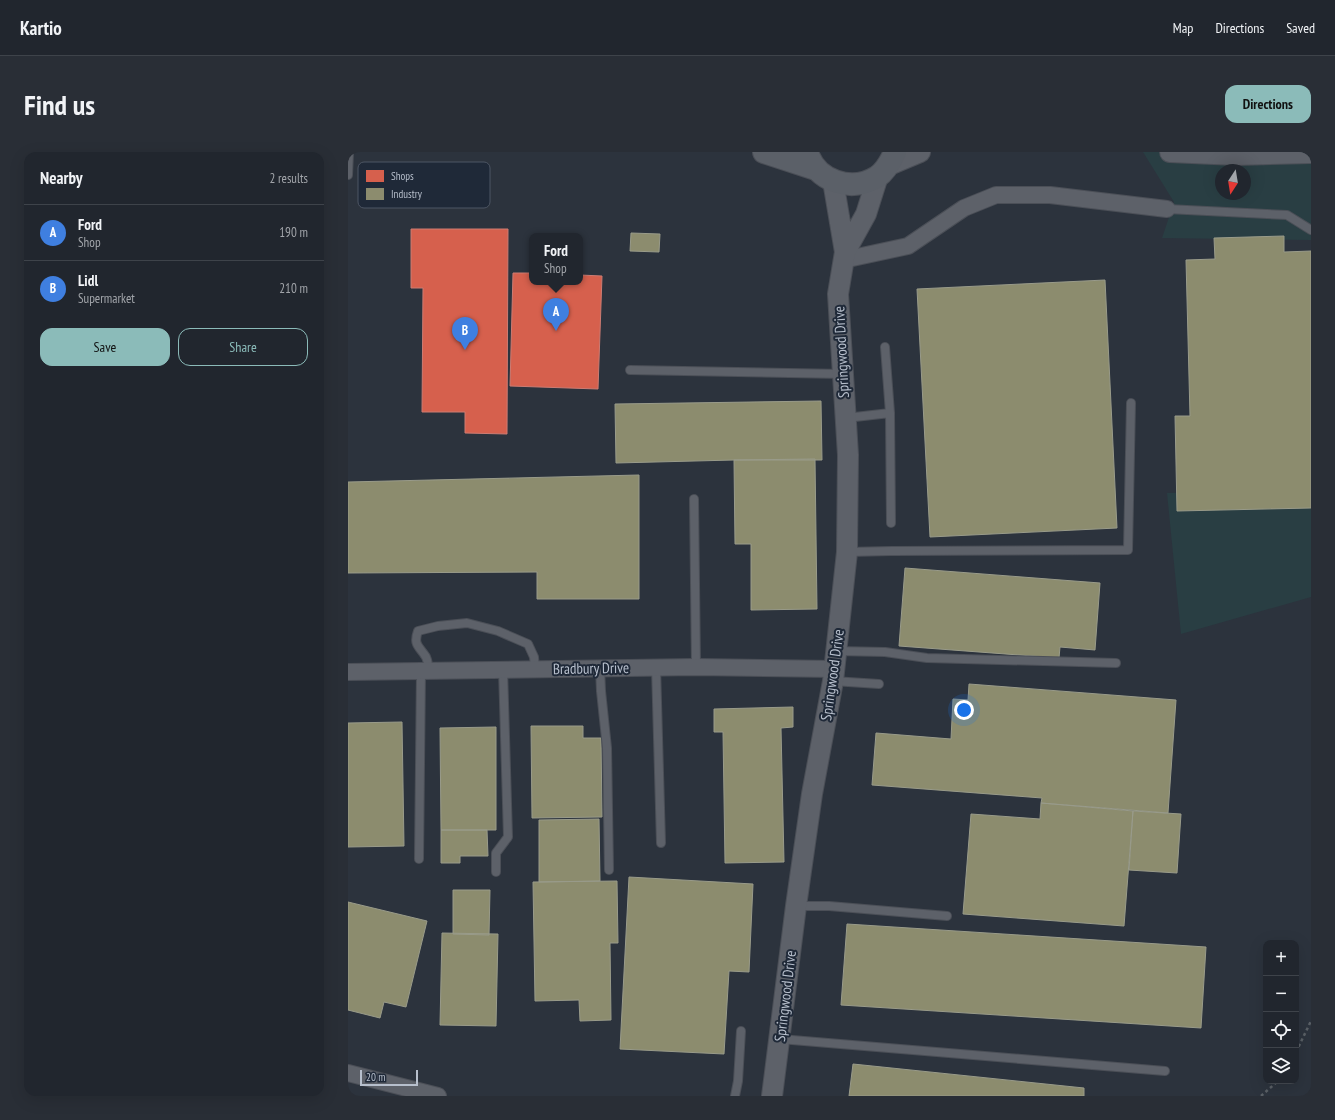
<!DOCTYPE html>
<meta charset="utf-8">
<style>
:root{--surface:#21262e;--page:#292e36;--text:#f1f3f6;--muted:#a2a5aa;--line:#3e434a;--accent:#8bbbb9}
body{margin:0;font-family:"PT Sans Narrow",sans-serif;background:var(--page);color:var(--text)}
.controls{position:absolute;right:12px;bottom:12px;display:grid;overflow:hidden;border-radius:8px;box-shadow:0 4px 16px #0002}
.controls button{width:36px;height:36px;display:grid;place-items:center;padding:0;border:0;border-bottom:1px solid var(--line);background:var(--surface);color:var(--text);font:20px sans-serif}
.compass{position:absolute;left:867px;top:12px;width:36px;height:36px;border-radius:50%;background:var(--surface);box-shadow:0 4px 16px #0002;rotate:192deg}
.scale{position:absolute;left:12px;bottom:10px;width:58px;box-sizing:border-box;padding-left:4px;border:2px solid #b7bfcc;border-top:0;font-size:11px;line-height:14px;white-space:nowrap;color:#b7bfcc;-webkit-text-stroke:3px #1f2938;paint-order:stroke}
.you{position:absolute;left:616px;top:558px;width:14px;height:14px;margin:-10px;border:3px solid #fff;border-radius:50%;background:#1a73e8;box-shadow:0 0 0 6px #1a73e833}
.badge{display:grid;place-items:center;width:26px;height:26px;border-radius:50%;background:var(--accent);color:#fff;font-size:13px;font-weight:700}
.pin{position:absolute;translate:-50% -33px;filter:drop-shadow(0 1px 2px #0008)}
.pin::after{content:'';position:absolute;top:21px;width:14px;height:12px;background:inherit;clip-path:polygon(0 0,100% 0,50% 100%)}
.popup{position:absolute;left:181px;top:81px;width:54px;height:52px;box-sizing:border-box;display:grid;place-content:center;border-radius:8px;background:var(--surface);filter:drop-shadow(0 1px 3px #0005);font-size:13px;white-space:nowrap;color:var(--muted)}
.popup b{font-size:15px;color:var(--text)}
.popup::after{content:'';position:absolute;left:50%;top:100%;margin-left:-8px;border:8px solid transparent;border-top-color:var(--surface)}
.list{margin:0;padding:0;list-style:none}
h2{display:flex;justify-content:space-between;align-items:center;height:52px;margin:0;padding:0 16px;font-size:17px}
h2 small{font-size:13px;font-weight:400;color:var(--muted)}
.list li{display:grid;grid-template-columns:26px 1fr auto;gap:12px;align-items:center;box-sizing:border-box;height:56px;padding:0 16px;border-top:1px solid var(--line)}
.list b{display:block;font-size:15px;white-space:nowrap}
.list p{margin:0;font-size:13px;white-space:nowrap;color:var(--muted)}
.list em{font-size:13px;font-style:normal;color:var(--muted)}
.actions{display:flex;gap:8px;padding:12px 16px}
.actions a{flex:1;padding:9px 0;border:1px solid var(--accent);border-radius:12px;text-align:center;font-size:14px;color:var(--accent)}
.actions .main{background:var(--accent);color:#111}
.icon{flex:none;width:22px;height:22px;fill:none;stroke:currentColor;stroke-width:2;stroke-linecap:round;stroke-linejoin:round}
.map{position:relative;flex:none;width:963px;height:944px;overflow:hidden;border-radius:12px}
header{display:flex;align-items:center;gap:24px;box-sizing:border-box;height:56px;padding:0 20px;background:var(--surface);border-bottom:1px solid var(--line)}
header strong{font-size:19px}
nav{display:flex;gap:22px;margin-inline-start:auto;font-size:14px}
.intro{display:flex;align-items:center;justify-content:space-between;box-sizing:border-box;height:96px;padding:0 24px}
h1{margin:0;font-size:28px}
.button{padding:10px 18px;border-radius:12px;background:var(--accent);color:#111;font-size:14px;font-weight:700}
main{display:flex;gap:24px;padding:0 24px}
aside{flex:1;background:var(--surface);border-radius:12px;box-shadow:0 4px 16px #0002}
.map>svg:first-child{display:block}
.green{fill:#293e43;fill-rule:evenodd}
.shops{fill:#d6604d;stroke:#cd7c73}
.industry{fill:#8c8c6e;stroke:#999b8a}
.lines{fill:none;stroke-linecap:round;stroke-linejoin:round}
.service-casing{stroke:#4b4f57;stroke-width:10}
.minor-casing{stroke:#4b4f57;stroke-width:18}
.tertiary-casing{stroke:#4b4f57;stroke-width:22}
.secondary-casing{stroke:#4b4f57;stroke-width:24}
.path{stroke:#5a6066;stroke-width:2.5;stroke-dasharray:3 3;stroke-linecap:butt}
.service{stroke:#5d6169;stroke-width:8}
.minor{stroke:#5d6169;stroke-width:16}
.tertiary{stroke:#5d6169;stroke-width:20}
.secondary{stroke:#5b6068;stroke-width:22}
.labels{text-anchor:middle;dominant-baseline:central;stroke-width:4;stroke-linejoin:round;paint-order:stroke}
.street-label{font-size:15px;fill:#b7bfcc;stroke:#1f2938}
.key{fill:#1f2938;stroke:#4d5664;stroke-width:1}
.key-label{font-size:11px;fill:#b7bfcc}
</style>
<header>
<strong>Kartio</strong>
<nav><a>Map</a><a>Directions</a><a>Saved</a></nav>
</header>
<div class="intro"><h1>Find us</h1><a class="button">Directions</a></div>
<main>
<aside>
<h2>Nearby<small>2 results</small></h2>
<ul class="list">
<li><span class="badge" style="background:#3f7fe0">A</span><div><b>Ford</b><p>Shop</p></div><em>190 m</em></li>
<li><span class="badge" style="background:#3f7fe0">B</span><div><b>Lidl</b><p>Supermarket</p></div><em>210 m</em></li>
</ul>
<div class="actions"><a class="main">Save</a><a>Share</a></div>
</aside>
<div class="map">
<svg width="963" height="944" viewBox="0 0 963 944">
<rect width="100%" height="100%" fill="#2c333d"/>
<path class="green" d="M795,0H963V88L814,86L826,50ZM873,18H897V42H873Z
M963,338V445L833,482L819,341Z"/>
<path class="shops" d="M63,77H160L159,282L117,281V260H74L75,136H63Z
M165,121H184V130H232V123L254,124L250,237L162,234Z"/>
<path class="industry" d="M283,81L312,82L311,100L282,99Z
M936,84V100L963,99V356L829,359L827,264H842L838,108L867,107L866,86Z
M757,128L769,376L582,385L569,137Z
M473,249L474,308H386L268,311L267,252Z
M467,307L469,457L403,458V392H387L386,308Z
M291,323V447H189V420L0,421V330Z
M557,416L752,431L747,498L712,495L711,506L551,494Z
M621,532L828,548L820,661L693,651L694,646L524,633L528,581L603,587L605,547L620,548Z
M445,555V575L433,576L436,710L377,711L375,580H366V557Z
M54,570L56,694L0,695V571Z
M183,574H235V586H253L254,665L184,666Z
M148,575V678H93L92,576Z
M693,651L785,659L776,774L615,762L623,662L692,667Z
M785,659L833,662L829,721L781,718Z
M251,667L252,729L191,730V668Z
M93,678H139L140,704H112V711H93Z
M281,725L405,732L401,820L381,819L376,902L272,897Z
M269,729L270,791H262L263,868L232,869L231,848L187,849L185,730Z
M105,738H142L141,783L105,782Z
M0,750L79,769L58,855L36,850L32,866L0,858Z
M499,772L858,795L853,876L493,853Z
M94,781L150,782L148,874L92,873Z
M505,912L736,936V944H501Z"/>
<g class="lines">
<defs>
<path id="service" d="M0,23L1,0
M819,57L939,63L963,78
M537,195L542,261
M282,218L495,222
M498,266L542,261L543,371
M346,347L348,515
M499,400L543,399L780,398L783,251
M488,499L537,500L579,506L768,511
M308,515L313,691
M252,516L253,539L259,596L261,718
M81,518C80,514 80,509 78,505C71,494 65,493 70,479L90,474L119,471L150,479L180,492L186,505L187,517
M485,529L531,532
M71,707L73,518
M148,720V701L160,685L155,517
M448,754H481L599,764
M432,887L817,919
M387,944L390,929L393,879"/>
<path id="minor" d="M495,108L560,94L616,56L648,43H702L819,57
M0,520L348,515L486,517
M0,921L90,944"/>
<path id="tertiary" d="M822,0L888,3L963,1
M541,13L572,0
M485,29L497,100
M424,944L448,754L464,642L485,529L499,400L500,303L490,142L497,100L518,62L530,24"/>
<path id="secondary" d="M416,0L468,17
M459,0C468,29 503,41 529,25C538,19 543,9 547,0"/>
</defs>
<use href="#service" class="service-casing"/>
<use href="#minor" class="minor-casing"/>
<use href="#tertiary" class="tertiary-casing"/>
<use href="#secondary" class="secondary-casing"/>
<path class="path" d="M948,900L963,869
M913,944L930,929"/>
<use href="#service" class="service"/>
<use href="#minor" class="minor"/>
<use href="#tertiary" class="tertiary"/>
<use href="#secondary" class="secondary"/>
</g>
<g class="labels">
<g class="street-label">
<text transform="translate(493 200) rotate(-93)">Springwood Drive</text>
<text transform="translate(243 516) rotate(-1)">Bradbury Drive</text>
<text transform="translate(484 523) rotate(-82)">Springwood Drive</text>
<text transform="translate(437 844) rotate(-83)">Springwood Drive</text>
</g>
</g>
<rect x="10" y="10" width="132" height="46" rx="6" class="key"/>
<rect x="18" y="18" width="18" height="12" fill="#d6604d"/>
<rect x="18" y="36" width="18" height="12" fill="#8c8c6e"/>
<g class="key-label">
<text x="43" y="28">Shops</text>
<text x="43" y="46">Industry</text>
</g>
</svg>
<div class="controls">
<button>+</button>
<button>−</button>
<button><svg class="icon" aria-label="locate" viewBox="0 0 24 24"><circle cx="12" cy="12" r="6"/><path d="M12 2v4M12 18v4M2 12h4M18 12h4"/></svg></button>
<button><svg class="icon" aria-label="layers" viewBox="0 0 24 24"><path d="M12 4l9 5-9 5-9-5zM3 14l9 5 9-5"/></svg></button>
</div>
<svg class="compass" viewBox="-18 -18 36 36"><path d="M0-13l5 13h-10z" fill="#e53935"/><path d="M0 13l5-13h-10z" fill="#a2a5aa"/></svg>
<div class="scale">20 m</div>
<div class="you"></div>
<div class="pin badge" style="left:208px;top:179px;background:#3f7fe0">A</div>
<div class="popup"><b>Ford</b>Shop</div>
<div class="pin badge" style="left:117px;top:198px;background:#3f7fe0">B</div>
</div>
</main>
